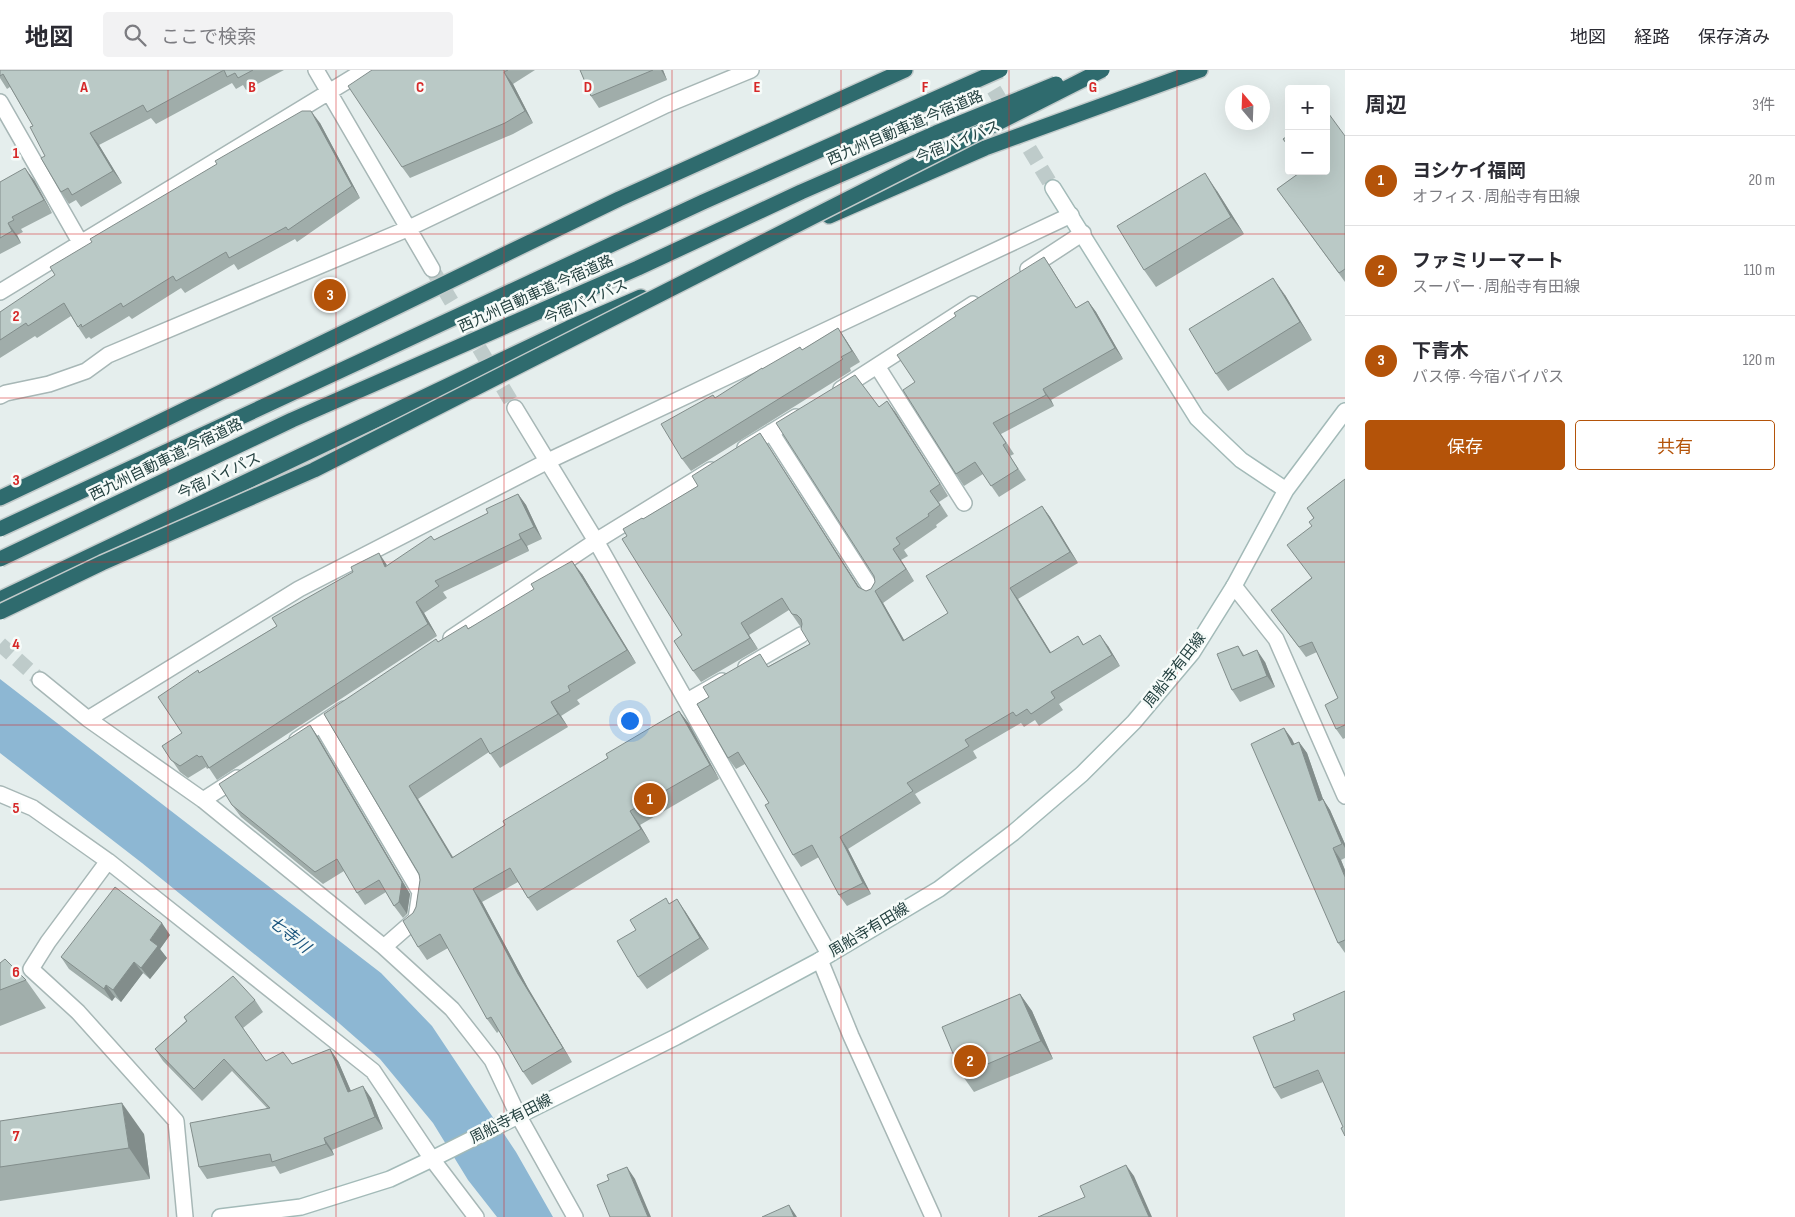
<!DOCTYPE html>
<html lang="ja">
<meta charset="utf-8">
<style>
:root{--surface:#fff;--page:#f2f2f3;--text:#2b2b33;--muted:#7c7c81;--line:#e1e1e2;--accent:#b45309}
body{margin:0;font-family:"Sofia Sans Condensed","Noto Sans JP",sans-serif;background:var(--page);color:var(--text)}
.controls{position:absolute;right:15px;top:15px;display:grid;overflow:hidden;border-radius:5px;box-shadow:0 5px 20px #0002}
.controls button{width:45px;height:45px;display:grid;place-items:center;padding:0;border:0;border-bottom:1px solid var(--line);background:var(--surface);color:var(--text);font:25px sans-serif}
.compass{position:absolute;left:1225px;top:15px;width:45px;height:45px;border-radius:50%;background:var(--surface);box-shadow:0 5px 20px #0002;rotate:341deg}
.you{position:absolute;left:629px;top:650px;width:18px;height:18px;margin:-12px;border:4px solid #fff;border-radius:50%;background:#1a73e8;box-shadow:0 0 0 8px #1a73e833}
.badge{display:grid;place-items:center;width:32px;height:32px;border-radius:50%;background:var(--accent);color:#fff;font-size:16px;font-weight:700}
.pin{position:absolute;translate:-50% -50%;border:2px solid #fff;box-shadow:0 1px 5px #0006}
.list{margin:0;padding:0;list-style:none}
h2{display:flex;justify-content:space-between;align-items:center;height:65px;margin:0;padding:0 20px;font-size:21px}
h2 small{font-size:16px;font-weight:400;color:var(--muted)}
.list li{display:grid;grid-template-columns:32px 1fr auto;gap:15px;align-items:center;box-sizing:border-box;height:90px;padding:0 20px;border-top:1px solid var(--line)}
.list b{display:block;font-size:19px;white-space:nowrap}
.list p{margin:0;font-size:16px;white-space:nowrap;color:var(--muted)}
.list em{font-size:16px;font-style:normal;color:var(--muted)}
.actions{display:flex;gap:10px;padding:15px 20px}
.actions a{flex:1;padding:11px 0;border:1px solid var(--accent);border-radius:5px;text-align:center;font-size:18px;color:var(--accent)}
.actions .main{background:var(--accent);color:#fff}
.icon{flex:none;width:28px;height:28px;fill:none;stroke:currentColor;stroke-width:2;stroke-linecap:round;stroke-linejoin:round}
.map{position:relative;flex:none;width:1345px;height:1147px;overflow:hidden}
header{display:flex;align-items:center;gap:30px;box-sizing:border-box;height:70px;padding:0 25px;background:var(--surface);border-bottom:1px solid var(--line)}
header strong{font-size:24px}
nav{display:flex;gap:28px;margin-inline-start:auto;font-size:18px}
.search{width:350px;height:45px;background:var(--page);display:flex;align-items:center;gap:12px;box-sizing:border-box;padding:0 18px;border-radius:5px;color:var(--muted);font-size:19px}
main{display:flex}
aside{flex:1;background:var(--surface)}
.map>svg:first-child{display:block}
.water{fill:#8db7d3}
.lines{fill:none;stroke-linecap:round;stroke-linejoin:round}
.street-tunnel{stroke:#becbca;stroke-width:15;stroke-dasharray:15 8;stroke-linecap:butt}
.secondary-tunnel{stroke:#becbca;stroke-width:15;stroke-dasharray:15 8;stroke-linecap:butt}
.street-casing{stroke:#a7b7b6;stroke-width:18}
.secondary-casing{stroke:#a3bab8;stroke-width:18}
.highway-casing{stroke:#c2caca;stroke-width:18}
.street{stroke:#fff;stroke-width:15}
.secondary{stroke:#fff;stroke-width:15}
.highway{stroke:#2f6b6e;stroke-width:15}
.highway-bridge-casing{stroke:#c2caca;stroke-width:18;stroke-linecap:butt}
.highway-bridge{stroke:#2f6b6e;stroke-width:15}
.wall{fill:#a0adaa}
.shaded-wall{fill:#828d8b}
.building{fill:#bac9c6;stroke:#828d8b}
.grid{fill:none;stroke:#d62828;stroke-width:1;stroke-opacity:0.55}
.labels{text-anchor:middle;dominant-baseline:central;stroke-width:5;stroke-linejoin:round;paint-order:stroke}
.street-label{font-size:15px;fill:#244140;stroke:#f6fbf9}
.water-label{font-size:16px;font-style:italic;fill:#1c567e;stroke:#f6fbf9}
.grid-label{font-size:16px;text-anchor:middle;font-weight:bold;fill:#d62828;stroke:#f6fbf9;stroke-width:5;stroke-linejoin:round;paint-order:stroke}
</style>
<header>
<strong>地図</strong>
<div class="search"><svg class="icon" aria-label="search" viewBox="0 0 24 24"><circle cx="10" cy="10" r="6"/><path d="M15 15l6 6"/></svg>ここで検索</div>
<nav><a>地図</a><a>経路</a><a>保存済み</a></nav>
</header>
<main>
<div class="map">
<svg width="1345" height="1147" viewBox="0 0 1345 1147">
<rect width="100%" height="100%" fill="#e5eeed"/>
<path class="water" d="M0,609L381,903L432,956L516,1082L553,1147H497L468,1110L433,1053L380,989L332,947L142,793L0,683Z"/>
<g class="lines">
<path class="street-tunnel" d="M432,199L515,338
M0,574L40,610"/>
<path class="secondary-tunnel" d="M982,0L1053,118"/>
<defs>
<path id="street" d="M316,0L432,199
M0,32L80,172
M1028,199L1083,163
M0,222L365,0
M877,296L964,433
M841,319L973,234
M0,326L6,323L49,314L86,301L108,285L407,159L666,35L751,0
M515,338L596,471L829,884
M771,362L874,523
M745,378L796,347
M1234,516L1276,569L1345,726
M451,568L596,471L711,400
M746,597L801,565
M40,610L88,649L203,730L384,877L452,939L492,990L518,1045L575,1147
M687,631L722,611
M88,649L299,519L548,391L1071,145
M321,654L420,822L416,849L384,877
M297,670L344,639
M0,724L33,738L108,791L373,1001L432,1089L476,1147
M203,730L237,708
M108,791L48,872L31,899L78,942L176,1051L185,1147
M820,890L851,966L933,1147"/>
<path id="secondary" d="M1053,118L1197,348L1241,390L1286,420
M220,1147L301,1137L390,1109L432,1089L676,967L820,890L939,819L1013,763L1082,704L1134,652L1192,583L1234,516L1286,420L1345,341"/>
<path id="highway" d="M829,146L985,78L1200,0
M0,428L110,376L619,129L905,0
M0,529L569,258L641,227"/>
</defs>
<use href="#street" class="street-casing"/>
<use href="#secondary" class="secondary-casing"/>
<use href="#highway" class="highway-casing"/>
<use href="#street" class="street"/>
<use href="#secondary" class="secondary"/>
<use href="#highway" class="highway"/>
<defs>
<path id="highway-bridge" d="M0,459L703,132L1000,0
M0,489L292,350L638,198L801,122L936,63L1056,14
M0,542L102,493L314,400L1102,0"/>
</defs>
<use href="#highway-bridge" class="highway-bridge-casing"/>
<use href="#highway-bridge" class="highway-bridge"/>
</g>
<path class="wall" d="M0,0H284L246,20L243,15L236,19L232,13L156,54L151,48L99,75L122,113L81,137L76,130L69,134L61,122L33,56L10,17L7,19L0,8Z
M372,0H535L513,14L533,53L513,64L410,108L402,97Z
M580,0H663L667,10L599,38L591,26Z
M320,53L360,128L297,172L295,169L238,200L234,194L185,223L181,218L132,249L129,246L91,269L89,267L86,269L78,257L71,246L37,268L35,266L0,288V242Z
M1345,66V212L1277,119L1302,101Z
M34,110L52,143L21,159L23,162L17,165L21,173L0,184V112Z
M1217,121L1244,164L1156,217L1144,200Z
M1044,187L1076,238L1088,231L1096,242L1123,289L1051,330L1054,336L1001,364L1014,384L1010,386L1026,410L999,427L983,404L964,416L956,404L915,312Z
M1285,225L1312,270L1228,321L1216,304Z
M838,258L860,292L850,298L851,301L691,401L682,389L716,328L802,280Z
M887,331L948,426L939,432L948,446L936,455L937,457L904,480L908,486L901,490L914,511L883,533L904,570L948,543L1042,436L1050,447L1078,493L1018,529L1051,583L1078,566L1084,575L1108,576L1120,596L1059,634L1063,640L1039,656L1035,650L1024,657L1021,653L973,681L977,688L915,724L921,733L848,779L871,824L847,836L839,825L819,787L801,797L793,785L769,733L745,694L736,699L728,688L769,596L810,574L802,556H800L789,540L749,565L758,579L701,612L693,601L682,565L627,466L643,449L698,416L760,363L859,517L866,521L871,519L875,512L879,337Z
M1345,409V668L1343,669L1336,659L1338,628L1317,582L1306,587L1271,540L1311,508L1312,457L1314,449L1307,438Z
M518,424L526,435L542,469L527,476L529,481L443,522L447,528L424,543L437,566L217,710L209,698L207,699L206,697L188,708L180,702L162,676L182,663L199,603L277,556L434,470L488,443Z
M582,504L636,593L577,630L580,634L561,646L568,657L500,698L489,682L418,729L453,787L505,755L679,641L689,654L719,709L640,755L650,772L537,841L528,828L518,812L482,832L528,918L572,992L532,1015L523,1002L499,961L497,963L487,949L448,878L427,890L418,877L413,843L416,837L420,810L419,804L324,644L439,572Z
M1238,576L1244,585L1265,592L1275,617L1240,632L1232,620Z
M310,655L318,667L410,824L407,844L403,848L394,836L386,822L365,835L357,823L344,801L323,814L241,747L232,735Z
M1284,658L1294,674L1299,672L1307,683L1323,729L1330,740L1345,774V788L1341,790L1345,800V883L1338,873Z
M685,841L709,879L647,919L638,907L636,860Z
M170,865L160,879L167,888L150,909L143,903L121,932L115,927L112,931L69,899L61,887Z
M0,893L26,910L46,938L0,956Z
M1020,924L1032,941L1053,989L974,1022L962,1005Z
M255,930L263,942L243,958L266,991L292,994L330,979L338,991L351,1021L371,1028L383,1059L332,1080L334,1085L280,1104L275,1096L207,1109L199,1097L267,1038L232,1001L202,1031L163,991L155,979L186,951L184,947Z
M1295,950L1323,1012L1281,1029L1274,1018Z
M0,1051L144,1064L150,1109L0,1131Z"/>
<path class="shaded-wall" d="M661,0H663L667,10Z
M504,2L513,14L533,53L525,41Z
M311,41L320,53L360,128L352,116Z
M90,63L99,75L122,113L113,101Z
M25,98L34,110L52,143L44,130Z
M1205,103L1217,121L1244,164L1231,147Z
M8,153L17,165L21,173L12,161Z
M1044,187L1052,199L1083,249L1076,238Z
M1273,208L1285,225L1312,270L1300,252Z
M1088,231L1096,242L1123,289L1115,278Z
M838,258L846,270L860,292L852,281Z
M1043,319L1051,330L1054,336L1046,325Z
M887,331L896,343L948,426L940,414Z
M760,363L768,375L866,528L858,517Z
M518,424L526,435L542,469L534,457Z
M1042,436L1050,447L1078,493L1070,482Z
M519,464L527,476L529,481L521,469Z
M893,479L901,490L914,511L906,499Z
M379,483L387,495L385,497Z
M572,491L582,504L636,593L627,580Z
M1010,518L1018,529L1058,594L1050,583Z
M875,521L883,533L911,582L903,571Z
M416,532L424,543L437,566L428,554Z
M741,553L749,565L758,579L750,568Z
M1100,565L1108,576L1120,596L1112,585Z
M1257,580L1265,592L1275,617L1267,606Z
M551,632L561,646L568,657L558,644Z
M679,641L689,654L719,709L710,695Z
M310,655L318,667L410,824L407,844L399,832Z
M1284,658L1292,669L1300,686L1292,675Z
M1299,672L1307,683L1323,729L1330,740L1345,774V778L1319,731Z
M409,716L418,729L461,801L452,788Z
M630,741L640,755L650,772L641,759Z
M840,767L848,779L871,824L863,813Z
M1333,778L1341,790L1345,800V807Z
M473,819L482,832L528,918L572,992L563,978L518,904Z
M677,829L685,841L709,879L700,868Z
M162,853L170,865L160,879L167,888L150,909L141,898L150,870Z
M134,892L143,903L121,932L113,920Z
M106,915L115,927L112,931L104,919Z
M1020,924L1032,941L1053,989L1041,971Z
M330,979L338,991L356,1033L348,1022Z
M363,1016L371,1028L383,1059L375,1047Z
M122,1033L144,1064L150,1109L129,1078Z
M324,1068L332,1080L334,1085L326,1074Z
M1126,1095L1134,1106L1152,1147H1149Z
M627,1097L635,1109L651,1147H648Z
M789,1135L797,1147H794Z"/>
<path class="building" d="M0,0H253L238,8L235,3L227,7L224,0L147,42L143,35L90,63L113,101L72,125L68,118L61,122L41,88L45,86L30,57L33,56L3,4L0,6Z
M372,0H508L504,2L525,41L505,53L402,97L348,16Z
M580,0H653L591,26Z
M1326,40L1345,66V199L1339,203L1277,119L1302,101H1326Z
M302,41H311L352,116L288,160L286,157L229,188L226,182L176,211L173,206L123,237L121,233L82,257L81,254L78,257L64,233L28,256L26,253L0,270V242L55,205L50,197L92,172L90,169L217,94L215,91Z
M1289,65V77L1283,69Z
M25,98L44,130L12,147L14,150L8,153L12,161L0,168V112Z
M1205,103L1231,147L1144,200L1117,156Z
M1044,187L1076,238L1088,231L1115,278L1043,319L1046,325L993,353L1006,373L1003,375L1018,399L991,416L975,392L956,404L903,320L915,312L897,285L956,246L954,243Z
M1273,208L1300,252L1216,304L1189,259Z
M838,258L852,281L841,287L843,289L682,389L661,354L713,325L715,328L762,298V299L800,277L802,280Z
M855,305L879,337L887,331L940,414L930,421L940,435L928,444L929,446L896,468L900,474L893,479L906,499L875,521L903,571L948,543L926,506L1042,436L1070,482L1010,518L1050,583L1078,566L1083,575L1100,565L1112,585L1051,622L1055,628L1031,644L1027,639L1016,646L1013,642L965,670L969,676L907,713L913,721L840,767L863,813L839,825L812,775L793,785L765,735L769,733L738,682L728,688L697,634L709,627L703,617L760,584L768,597L810,574L801,559L802,554L801,549L797,545L792,544L782,528L741,553L750,568L693,601L674,571L682,565L622,469L627,466L623,459L642,448L643,449L698,416L692,406L760,363L858,517L866,521L871,519L875,512L874,506L776,353Z
M1345,409V655L1336,659L1325,635L1338,628L1312,572L1299,577L1271,540L1312,508L1287,475L1312,456L1309,452L1314,448L1307,438Z
M518,424L534,457L519,464L521,469L435,511L439,516L416,532L428,554L209,698L202,686L199,687L197,685L180,696L171,690L162,676L182,663L158,627L198,600L199,603L277,556L272,548L353,502L351,497L379,483L385,497L431,466L434,470L488,443L486,439Z
M572,491L627,580L568,616L570,621L551,632L558,644L490,684L481,668L409,716L452,788L505,755L503,751L608,688L606,684L679,641L710,695L630,741L641,759L528,828L510,798L473,819L518,904L563,978L523,1002L491,947L487,949L440,864L418,877L403,851L413,843L416,837L420,810L419,804L324,644L436,569L438,572L466,555L468,559L534,519L531,514Z
M1238,576L1243,586L1257,580L1267,606L1232,620L1217,584Z
M310,655L402,812L399,832L394,836L379,810L357,823L337,789L315,802L232,735L219,714Z
M1284,658L1292,675L1299,672L1319,731L1323,729L1342,774L1333,778L1345,807V870L1338,873L1251,674Z
M115,817L162,853L150,870L158,876L141,898L134,892L113,920L106,915L104,919L61,887Z
M666,828L669,834L677,829L700,868L638,907L617,871L636,860L630,850Z
M5,889L26,910L0,920V893Z
M233,906L255,930L235,947L266,991L283,982L292,994L330,979L348,1022L363,1016L375,1047L324,1068L326,1074L272,1092L270,1084L199,1097L190,1053L270,1038L224,989L194,1019L155,979L187,951L184,947Z
M1345,921V1066L1341,1058L1343,1057L1318,1000L1274,1018L1253,967L1295,950L1293,944Z
M1020,924L1041,971L962,1005L942,957Z
M122,1033L129,1078L0,1097V1051Z
M1126,1095L1149,1147H1038L1085,1127L1080,1116Z
M627,1097L648,1147H610L597,1115L609,1110L607,1105Z
M789,1135L794,1147H762Z"/>
<path class="grid" d="M168,0V1147M336,0V1147M504,0V1147M672,0V1147M841,0V1147M1009,0V1147M1177,0V1147M0,164H1345M0,328H1345M0,492H1345M0,655H1345M0,819H1345M0,983H1345"/>
<g class="labels">
<g class="street-label">
<text transform="translate(905 58) rotate(-23)">西九州自動車道;今宿道路</text>
<text transform="translate(958 72) rotate(-22)">今宿バイパス</text>
<text transform="translate(536 224) rotate(-24)">西九州自動車道;今宿道路</text>
<text transform="translate(586 232) rotate(-24)">今宿バイパス</text>
<text transform="translate(166 390) rotate(-26)">西九州自動車道;今宿道路</text>
<text transform="translate(219 406) rotate(-25)">今宿バイパス</text>
<text transform="translate(1175 600) rotate(-52)">周船寺有田線</text>
<text transform="translate(869 860) rotate(-31)">周船寺有田線</text>
<text transform="translate(511 1049) rotate(-27)">周船寺有田線</text>
</g>
<g class="water-label">
<text transform="translate(289 865) rotate(39)">七寺川</text>
</g>
</g>
<g class="grid-label">
<text x="84" y="22">A</text>
<text x="252" y="22">B</text>
<text x="420" y="22">C</text>
<text x="588" y="22">D</text>
<text x="757" y="22">E</text>
<text x="925" y="22">F</text>
<text x="1093" y="22">G</text>
<text x="16" y="88">1</text>
<text x="16" y="251">2</text>
<text x="16" y="415">3</text>
<text x="16" y="579">4</text>
<text x="16" y="743">5</text>
<text x="16" y="907">6</text>
<text x="16" y="1071">7</text>
</g>
</svg>
<div class="controls">
<button>+</button>
<button>−</button>
</div>
<svg class="compass" viewBox="-18 -18 36 36"><path d="M0-13l5 13h-10z" fill="#e53935"/><path d="M0 13l5-13h-10z" fill="#7c7c81"/></svg>
<div class="you"></div>
<div class="pin badge" style="left:650px;top:729px">1</div>
<div class="pin badge" style="left:970px;top:991px">2</div>
<div class="pin badge" style="left:330px;top:225px">3</div>
</div>
<aside>
<h2>周辺<small>3件</small></h2>
<ul class="list">
<li><span class="badge">1</span><div><b>ヨシケイ福岡</b><p>オフィス · 周船寺有田線</p></div><em>20 m</em></li>
<li><span class="badge">2</span><div><b>ファミリーマート</b><p>スーパー · 周船寺有田線</p></div><em>110 m</em></li>
<li><span class="badge">3</span><div><b>下青木</b><p>バス停 · 今宿バイパス</p></div><em>120 m</em></li>
</ul>
<div class="actions"><a class="main">保存</a><a>共有</a></div>
</aside>
</main>
